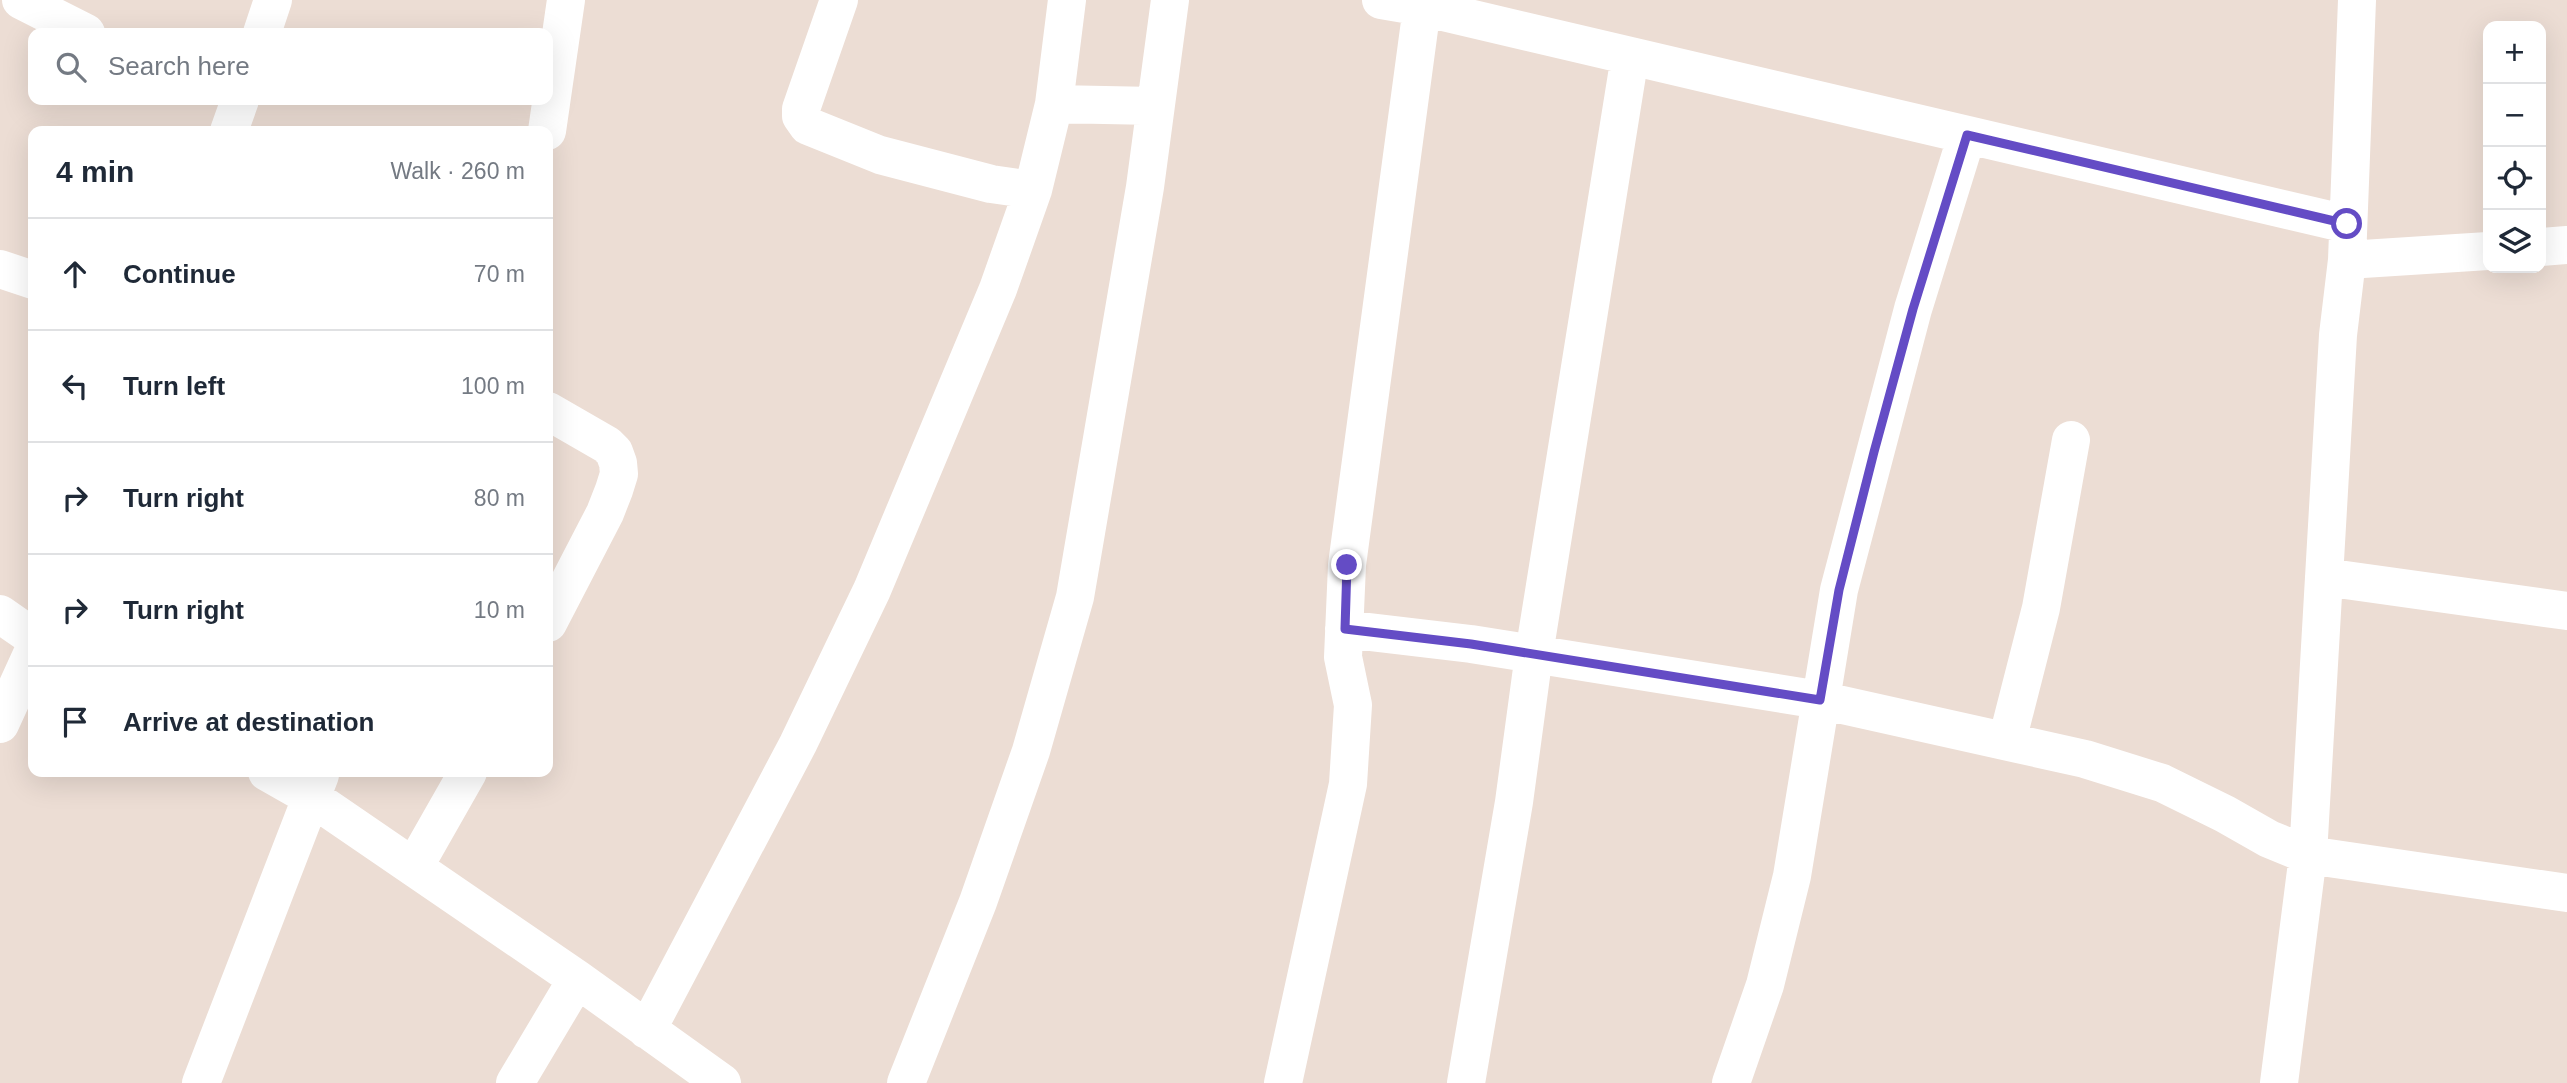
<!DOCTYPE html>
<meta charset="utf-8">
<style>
:root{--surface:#fff;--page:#f2f2f3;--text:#1f2937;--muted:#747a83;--line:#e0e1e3}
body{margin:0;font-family:Arial,sans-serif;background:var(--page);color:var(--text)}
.controls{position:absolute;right:21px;top:21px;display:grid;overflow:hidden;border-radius:14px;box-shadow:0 7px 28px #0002}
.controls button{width:63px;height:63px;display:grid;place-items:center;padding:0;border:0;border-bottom:2px solid var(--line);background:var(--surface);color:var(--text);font:35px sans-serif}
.stop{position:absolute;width:21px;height:21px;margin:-16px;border:5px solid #644cc5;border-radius:50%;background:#fff}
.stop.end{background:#644cc5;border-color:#fff;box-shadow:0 2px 7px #0008}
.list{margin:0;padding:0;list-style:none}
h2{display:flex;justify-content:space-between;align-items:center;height:91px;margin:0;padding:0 28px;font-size:30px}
h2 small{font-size:23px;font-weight:400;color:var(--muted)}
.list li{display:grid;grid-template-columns:46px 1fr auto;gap:21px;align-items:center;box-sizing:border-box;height:112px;padding:0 28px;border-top:2px solid var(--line)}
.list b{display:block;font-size:26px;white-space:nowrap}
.list em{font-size:23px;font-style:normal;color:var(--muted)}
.icon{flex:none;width:38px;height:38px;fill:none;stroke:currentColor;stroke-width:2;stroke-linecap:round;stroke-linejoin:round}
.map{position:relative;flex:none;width:2567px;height:1083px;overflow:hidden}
.search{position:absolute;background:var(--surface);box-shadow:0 7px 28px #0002;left:28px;top:28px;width:525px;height:77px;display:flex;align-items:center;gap:18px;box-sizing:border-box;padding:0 24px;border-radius:14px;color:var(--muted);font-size:26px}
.panel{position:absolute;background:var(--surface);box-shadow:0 7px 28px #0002;left:28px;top:126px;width:525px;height:651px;border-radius:14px}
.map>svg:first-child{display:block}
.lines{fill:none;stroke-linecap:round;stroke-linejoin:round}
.minor{stroke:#fff;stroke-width:38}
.route{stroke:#644cc5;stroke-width:9}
</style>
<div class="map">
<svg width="2567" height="1083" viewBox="0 0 2567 1083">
<rect width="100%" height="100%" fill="#ecddd4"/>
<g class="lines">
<path class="minor" d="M21,0L86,33
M839,0L801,109V116L808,126L880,155L991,184L1033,190
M1381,0L1422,7L2347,224
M262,33L273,0
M1054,104L1155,106
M229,131L240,100
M547,131L566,0
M2541,247L2567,245
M2347,260L2488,251
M0,269L33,280
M548,411L607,445L614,452L618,463L619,474L614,490L605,513L548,623
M2324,577L2567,611
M0,614L33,637
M1344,629L1471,644L1820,700L2085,759L2162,783L2225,814L2269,839L2308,855L2567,893
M0,724L33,652
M2007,741L2041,608L2071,440
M267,772L311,797L577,979L722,1083
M414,867L468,772
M647,1030L798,744L872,590L998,289L1033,190L1054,104L1067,0
M201,1083L320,775
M515,1083L577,979
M906,1083L978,902L1031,751L1075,597L1145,187L1170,0
M1283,1083L1348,784L1353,705L1343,657L1347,565L1422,7
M1466,1083L1514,802L1534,654L1630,56
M1731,1083L1765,985L1792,876L1839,590L1913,309L1967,135
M2279,1083L2308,855L2338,335L2347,260L2357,0"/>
</g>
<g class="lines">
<path class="route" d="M1347,565L1345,629L1471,644L1820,700L1839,590L1874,452L1913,309L1967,135L2347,224"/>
</g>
</svg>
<div class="controls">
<button>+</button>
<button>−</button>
<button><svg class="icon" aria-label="locate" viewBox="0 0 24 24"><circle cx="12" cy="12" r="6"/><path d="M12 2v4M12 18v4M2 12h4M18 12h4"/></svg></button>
<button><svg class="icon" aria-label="layers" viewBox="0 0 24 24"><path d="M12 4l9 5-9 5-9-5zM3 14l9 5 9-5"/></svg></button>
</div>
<div class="stop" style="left:2347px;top:224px"></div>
<div class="stop end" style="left:1347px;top:565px"></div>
<div class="search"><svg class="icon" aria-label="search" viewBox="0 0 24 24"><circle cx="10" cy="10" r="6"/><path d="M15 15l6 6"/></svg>Search here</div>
<section class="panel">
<h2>4 min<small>Walk · 260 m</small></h2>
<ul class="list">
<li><svg class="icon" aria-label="ahead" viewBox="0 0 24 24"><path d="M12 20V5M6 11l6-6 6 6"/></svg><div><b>Continue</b></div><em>70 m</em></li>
<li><svg class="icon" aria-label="left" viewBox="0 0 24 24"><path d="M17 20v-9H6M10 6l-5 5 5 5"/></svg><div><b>Turn left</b></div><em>100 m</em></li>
<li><svg class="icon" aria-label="right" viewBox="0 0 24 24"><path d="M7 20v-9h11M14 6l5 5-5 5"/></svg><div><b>Turn right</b></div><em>80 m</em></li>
<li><svg class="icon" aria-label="right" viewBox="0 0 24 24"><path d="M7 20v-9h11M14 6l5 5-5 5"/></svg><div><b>Turn right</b></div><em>10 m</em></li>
<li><svg class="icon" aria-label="arrive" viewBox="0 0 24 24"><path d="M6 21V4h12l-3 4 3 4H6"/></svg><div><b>Arrive at destination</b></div></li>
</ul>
</section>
</div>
